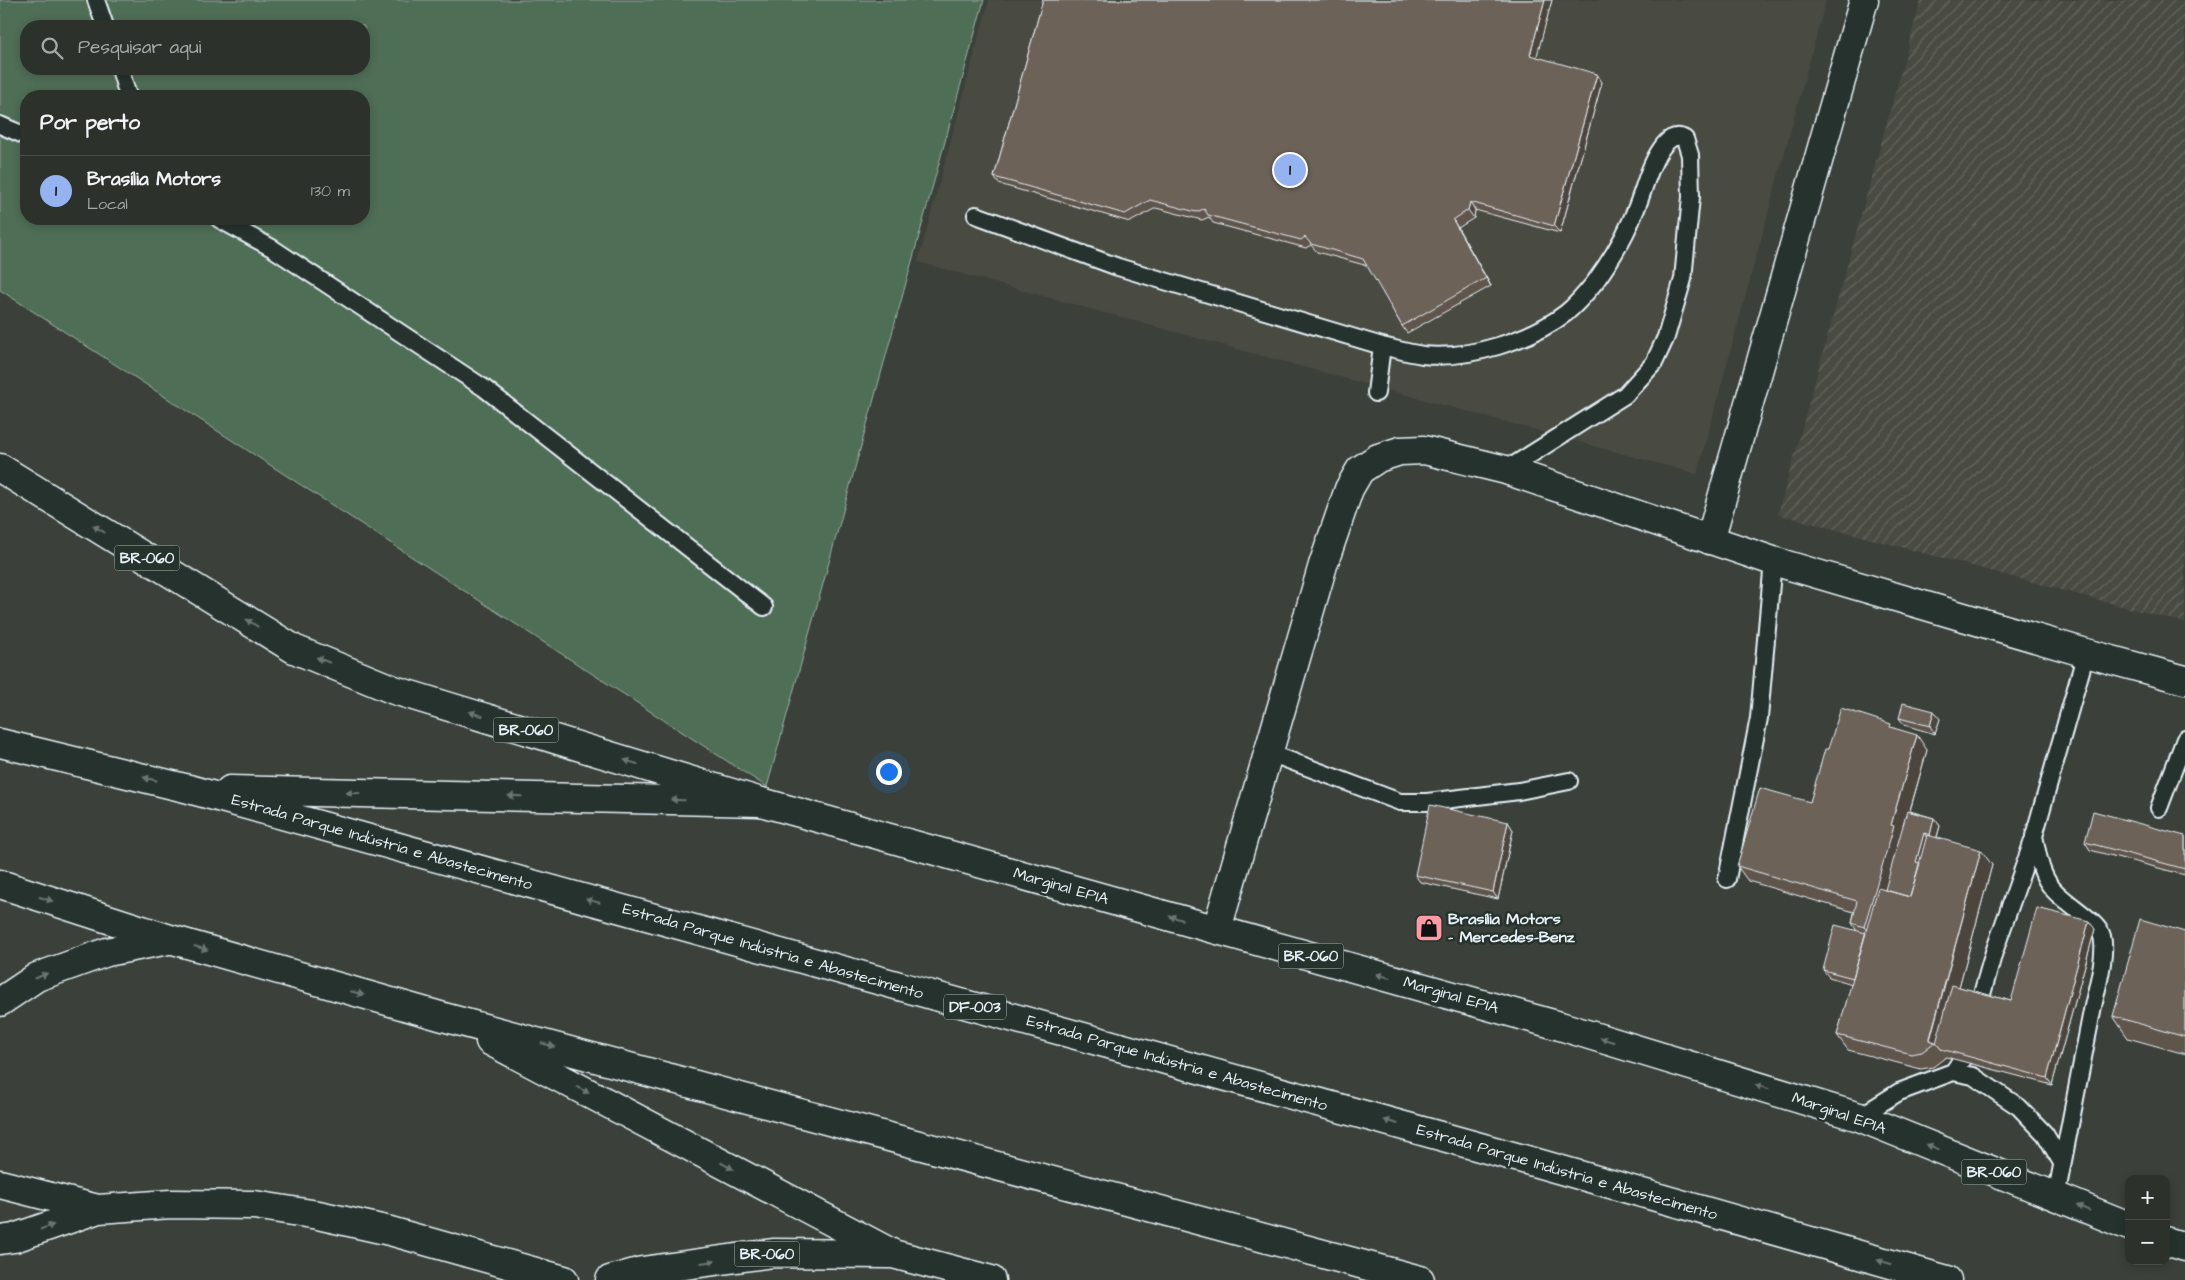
<!DOCTYPE html>
<html lang="pt">
<meta charset="utf-8">
<style>
:root{--surface:#2c312c;--page:#383d38;--text:#f1f3f6;--muted:#a6a9a9;--line:#484c48;--accent:#95b2f1}
body{margin:0;font-family:"Architects Daughter",sans-serif;background:var(--page);color:var(--text)}
.controls{position:absolute;right:15px;bottom:15px;display:grid;overflow:hidden;border-radius:10px;box-shadow:0 2px 8px #0003}
.controls button{width:45px;height:45px;display:grid;place-items:center;padding:0;border:0;border-bottom:1px solid var(--line);background:var(--surface);color:var(--text);font:25px sans-serif}
.you{position:absolute;left:888px;top:771px;width:18px;height:18px;margin:-12px;border:4px solid #fff;border-radius:50%;background:#1a73e8;box-shadow:0 0 0 8px #1a73e833}
.badge{display:grid;place-items:center;width:32px;height:32px;border-radius:50%;background:var(--accent);color:#111;font-size:16px;font-weight:700}
.pin{position:absolute;translate:-50% -50%;border:2px solid #fff;box-shadow:0 1px 5px #0006}
.list{margin:0;padding:0;list-style:none}
h2{display:flex;justify-content:space-between;align-items:center;height:65px;margin:0;padding:0 20px;font-size:21px}
h2 small{font-size:16px;font-weight:400;color:var(--muted)}
.list li{display:grid;grid-template-columns:32px 1fr auto;gap:15px;align-items:center;box-sizing:border-box;height:70px;padding:0 20px;border-top:1px solid var(--line)}
.list b{display:block;font-size:19px;white-space:nowrap}
.list p{margin:0;font-size:16px;white-space:nowrap;color:var(--muted)}
.list em{font-size:16px;font-style:normal;color:var(--muted)}
.icon{flex:none;width:28px;height:28px;fill:none;stroke:currentColor;stroke-width:2;stroke-linecap:round;stroke-linejoin:round}
.map{position:relative;flex:none;width:2185px;height:1280px;overflow:hidden}
.search{position:absolute;background:var(--surface);box-shadow:0 2px 8px #0003;left:20px;top:20px;width:350px;height:55px;display:flex;align-items:center;gap:12px;box-sizing:border-box;padding:0 18px;border-radius:20px;color:var(--muted);font-size:19px}
.panel{position:absolute;background:var(--surface);box-shadow:0 2px 8px #0003;left:20px;top:90px;width:350px;height:135px;border-radius:20px}
.map>svg:first-child{display:block}
.built{fill:#4a4b43}
.industrial{fill:url(#industrial-furrows)}
.green{fill:#4f6e57;stroke:#9cb0a8;fill-rule:evenodd}
.lines{fill:none;stroke-linecap:round;stroke-linejoin:round}
.service-casing{stroke:#e8f1f8;stroke-width:20}
.minor-casing{stroke:#e8f1f8;stroke-width:31}
.tertiary-casing{stroke:#e8f1f8;stroke-width:31}
.primary-casing{stroke:#e8f1f8;stroke-width:31}
.trunk-casing{stroke:#e8f1f8;stroke-width:31}
.service{stroke:#26332d;stroke-width:16}
.minor{stroke:#26332d;stroke-width:28}
.tertiary{stroke:#26332d;stroke-width:28}
.primary{stroke:#26332d;stroke-width:28}
.trunk{stroke:#26332d;stroke-width:28}
.wall{fill:#5e544c;stroke:#e8f1f8}
.shaded-wall{fill:#4c453e;stroke:#e8f1f8}
.building{fill:#6d6258;stroke:#e8f1f8}
.oneway{fill:#6a7674}
.labels{text-anchor:middle;dominant-baseline:central;stroke-width:5;stroke-linejoin:round;paint-order:stroke}
.shield{fill:#26332d;stroke:#aeb8bb;stroke-width:1}
.shield-label{font-size:15px;font-weight:bold;fill:#e8f1f8}
.street-label{font-size:16px;fill:#e8f1f8;stroke:#26332d}
.poi-label{font-size:16px;font-weight:bold;fill:#e8f1f8;stroke:#26332d;text-anchor:start}
</style>
<div class="map">
<svg width="2185" height="1280" viewBox="0 0 2185 1280">
<defs>
<pattern id="industrial-furrows" width="10" height="10" patternUnits="userSpaceOnUse" patternTransform="scale(1.25)"><rect width="10" height="10" fill="#4a4b43"/><path d="M-1 1l2-2M0 10L10 0M9 11l2-2" fill="none" stroke="#64655f"/></pattern>
</defs>
<rect width="100%" height="100%" fill="#3b413a"/>
<filter id="ink" filterUnits="userSpaceOnUse"><feTurbulence type="fractalNoise" baseFrequency=".02" numOctaves="2"/><feDisplacementMap in="SourceGraphic" scale="10" xChannelSelector="R" yChannelSelector="G"/><feConvolveMatrix kernelMatrix="1 2 1 2 8 2 1 2 1" color-interpolation-filters="sRGB"/></filter>
<g filter="url(#ink)">
<path class="built" d="M989,0H1826L1697,474L918,262Z"/>
<path class="industrial" d="M1921,0H2185V623L1778,514Z"/>
<path class="green" d="M0,0H984L767,787L0,290ZM26,26H364V69H26ZM26,96H364V219H26Z"/>
<g class="lines">
<defs>
<path id="service" d="M96,0L105,26
M120,69L128,96
M0,125L26,136
M976,215L1118,267L1382,346C1395,349 1409,353 1423,355C1467,360 1531,340 1566,313C1576,305 1587,292 1595,282C1611,260 1626,235 1636,209C1644,190 1649,166 1661,149C1667,140 1675,133 1685,139L1690,155L1691,197L1683,279L1666,337L1654,363L1625,395L1506,470
M219,219L272,248L484,388L764,607
M1376,393L1382,346
M1267,752L1400,802H1427L1519,791L1569,781
M2159,808L2185,739
M1727,879L1759,718L1773,561
M1976,1015L1994,952L2034,838
M1953,1072L1973,1076L2019,1107L2045,1134L2062,1163
M1859,1117L1899,1092L1953,1072L1963,1058L1968,1040
M2056,1197C2068,1135 2080,1073 2092,1011C2096,991 2107,955 2102,936C2098,921 2064,903 2053,889C2040,875 2038,854 2034,836L2086,653"/>
<path id="minor" d="M1710,540L1864,0"/>
<path id="tertiary" d="M1217,929L1323,565L1349,489L1360,470L1378,458L1400,451L1424,450L1506,470L1773,561L2086,653L2185,680
M0,1184L98,1209
M0,1240L14,1238L98,1209L171,1204L254,1205L318,1215L390,1231L564,1280"/>
<path id="primary" d="M0,468L294,649L394,690L761,802L1560,1026L1859,1117L2129,1226
M2166,1241L2185,1247"/>
<path id="trunk" d="M0,743L189,789L1523,1159L1947,1280
M230,790L761,802
M0,884L170,939L447,1018L1420,1280
M0,1002L37,977L107,952L168,940
M490,1041L893,1254L991,1280
M610,1280L642,1271L773,1253L888,1254"/>
</defs>
<use href="#service" class="service-casing"/>
<use href="#minor" class="minor-casing"/>
<use href="#tertiary" class="tertiary-casing"/>
<use href="#primary" class="primary-casing"/>
<use href="#trunk" class="trunk-casing"/>
<use href="#service" class="service"/>
<use href="#minor" class="minor"/>
<use href="#tertiary" class="tertiary"/>
<use href="#primary" class="primary"/>
<use href="#trunk" class="trunk"/>
</g>
<path class="wall" d="M1043,0H1552L1536,57L1602,82L1560,233L1475,210L1474,218L1458,228L1491,286L1407,333L1402,326L1368,266L1317,252L1311,245L1306,248L1213,223L1209,217L1202,220L1156,208L1130,222L999,184L994,177Z
M1899,718L1940,719L1935,734L1904,725Z
M1894,728L1927,750L1910,811L1934,818L1940,826L1937,837L1992,865L1959,987L2011,1001L2095,929L2052,1085L1946,1057L1933,1067L1921,1069L1848,1050L1837,1035L1852,984L1829,977L1823,970L1857,931L1852,923L1854,912L1748,881L1737,866L1810,802L1828,749Z
M1508,822L1513,830L1498,899L1420,882L1415,875Z
M2185,836V875L2090,850L2085,842Z
M2185,932V1054L2128,1038L2113,1016Z"/>
<path class="shaded-wall" d="M1545,0H1552L1535,63L1530,55Z
M1597,74L1602,82L1560,233L1554,226Z
M1470,202L1475,210L1474,218L1468,210Z
M1453,220L1458,228L1491,286L1486,278Z
M1934,711L1940,719L1935,734L1930,726Z
M1917,735L1927,750L1902,838L1872,937L1864,927L1891,825Z
M1934,818L1940,826L1935,843L1930,835Z
M1508,822L1513,830L1498,899L1493,892Z
M1924,833L1929,841L1922,867L1916,862Z
M1981,850L1992,865L1942,1050L1935,1042L1930,1040Z
M2089,921L2095,929L2052,1085L2047,1078Z"/>
<path class="building" d="M1043,0H1545L1530,55L1597,74L1554,226L1470,202L1468,210L1453,220L1486,278L1402,326L1363,259L1311,244L1305,237L1301,240L1208,215L1204,209L1196,212L1150,200L1125,214L994,177Z
M1903,703L1934,711L1930,726L1899,718Z
M1841,708L1891,724L1890,727L1917,735L1891,825L1894,826L1864,927L1852,923L1857,901L1737,866L1760,788L1810,802L1825,749H1828Z
M1430,805L1508,822L1493,892L1415,875Z
M1907,811L1934,818L1930,835L1924,833L1916,862L1920,863L1910,897L1885,890Z
M2093,811L2185,836V869L2085,842Z
M1927,835L1981,850L1930,1038V1040L1935,1042L1922,1052L1911,1054L1837,1035L1878,888L1910,897Z
M2037,908L2089,921L2047,1078L1941,1049L1936,1043L1952,985L2011,1001Z
M2140,919L2185,932V1037L2113,1016Z
M1835,925L1866,933L1853,978L1823,970Z"/>
<defs><path id="oneway-solid" d="M-6-.8H1V-3.2L6.5 0L1 3.2V.8H-6Z" transform="scale(1.25)"/></defs>
<g class="oneway">
<use href="#oneway-solid" transform="translate(99 529) rotate(-148)"/>
<use href="#oneway-solid" transform="translate(252 623) rotate(-148)"/>
<use href="#oneway-solid" transform="translate(323 660) rotate(-158)"/>
<use href="#oneway-solid" transform="translate(476 714) rotate(-163)"/>
<use href="#oneway-solid" transform="translate(631 762) rotate(-163)"/>
<use href="#oneway-solid" transform="translate(150 779) rotate(-166)"/>
<use href="#oneway-solid" transform="translate(353 793) rotate(-179)"/>
<use href="#oneway-solid" transform="translate(515 796) rotate(-179)"/>
<use href="#oneway-solid" transform="translate(678 800) rotate(-179)"/>
<use href="#oneway-solid" transform="translate(46 899) rotate(18)"/>
<use href="#oneway-solid" transform="translate(593 901) rotate(-164)"/>
<use href="#oneway-solid" transform="translate(1176 918) rotate(-164)"/>
<use href="#oneway-solid" transform="translate(201 948) rotate(16)"/>
<use href="#oneway-solid" transform="translate(41 976) rotate(-23)"/>
<use href="#oneway-solid" transform="translate(1383 976) rotate(-164)"/>
<use href="#oneway-solid" transform="translate(357 993) rotate(16)"/>
<use href="#oneway-solid" transform="translate(1607 1040) rotate(-163)"/>
<use href="#oneway-solid" transform="translate(548 1045) rotate(15)"/>
<use href="#oneway-solid" transform="translate(1762 1087) rotate(-163)"/>
<use href="#oneway-solid" transform="translate(583 1090) rotate(28)"/>
<use href="#oneway-solid" transform="translate(1391 1122) rotate(-164)"/>
<use href="#oneway-solid" transform="translate(1933 1147) rotate(-158)"/>
<use href="#oneway-solid" transform="translate(727 1166) rotate(28)"/>
<use href="#oneway-solid" transform="translate(2083 1208) rotate(-158)"/>
<use href="#oneway-solid" transform="translate(47 1227) rotate(-19)"/>
<use href="#oneway-solid" transform="translate(708 1262) rotate(-8)"/>
<use href="#oneway-solid" transform="translate(1884 1262) rotate(-164)"/>
</g>
</g>
<defs>
<symbol id="shop-square" viewBox="-11 -11 22 22"><rect x="-9" y="-9" width="18" height="18" rx="4" fill="#ff9aa2" stroke="#26332d"/><path d="M-5-2.5h2.3a2.7 3.5 0 0 1 5.4 0H5L5.5 6h-11ZM-1.5-2.5h3a1.5 2.3 0 0 0-3 0Z" fill="#111"/></symbol>
</defs>
<g fill-rule="evenodd">
<use href="#shop-square" x="1413" y="912" width="32" height="32"/>
</g>
<g class="labels">
<g class="shield">
<rect x="114.5" y="545.5" width="65" height="25" rx="4"/>
<rect x="493.5" y="717.5" width="65" height="25" rx="4"/>
<rect x="1278.5" y="943.5" width="65" height="25" rx="4"/>
<rect x="944" y="994.5" width="62" height="25" rx="4"/>
<rect x="1961.5" y="1159.5" width="65" height="25" rx="4"/>
<rect x="734.5" y="1241.5" width="65" height="25" rx="4"/>
</g>
<g class="shield-label">
<text x="147" y="558">BR-060</text>
<text x="526" y="730">BR-060</text>
<text x="1311" y="956">BR-060</text>
<text x="975" y="1007">DF-003</text>
<text x="1994" y="1172">BR-060</text>
<text x="767" y="1254">BR-060</text>
</g>
<g class="street-label">
<text transform="translate(382 842) rotate(16)">Estrada Parque Indústria e Abastecimento</text>
<text transform="translate(1061 886) rotate(16)">Marginal EPIA</text>
<text transform="translate(773 951) rotate(16)">Estrada Parque Indústria e Abastecimento</text>
<text transform="translate(1451 995) rotate(16)">Marginal EPIA</text>
<text transform="translate(1177 1063) rotate(16)">Estrada Parque Indústria e Abastecimento</text>
<text transform="translate(1839 1113) rotate(19)">Marginal EPIA</text>
<text transform="translate(1567 1172) rotate(16)">Estrada Parque Indústria e Abastecimento</text>
</g>
<g class="poi-label">
<text x="1448" y="919">Brasília Motors<tspan x="1448" dy="18">- Mercedes-Benz</tspan></text>
</g>
</g>
</svg>
<div class="controls">
<button>+</button>
<button>−</button>
</div>
<div class="you"></div>
<div class="pin badge" style="left:1290px;top:170px">1</div>
<div class="search"><svg class="icon" aria-label="search" viewBox="0 0 24 24"><circle cx="10" cy="10" r="6"/><path d="M15 15l6 6"/></svg>Pesquisar aqui</div>
<section class="panel">
<h2>Por perto<small></small></h2>
<ul class="list">
<li><span class="badge">1</span><div><b>Brasília Motors</b><p>Local</p></div><em>130 m</em></li>
</ul>
</section>
</div>
